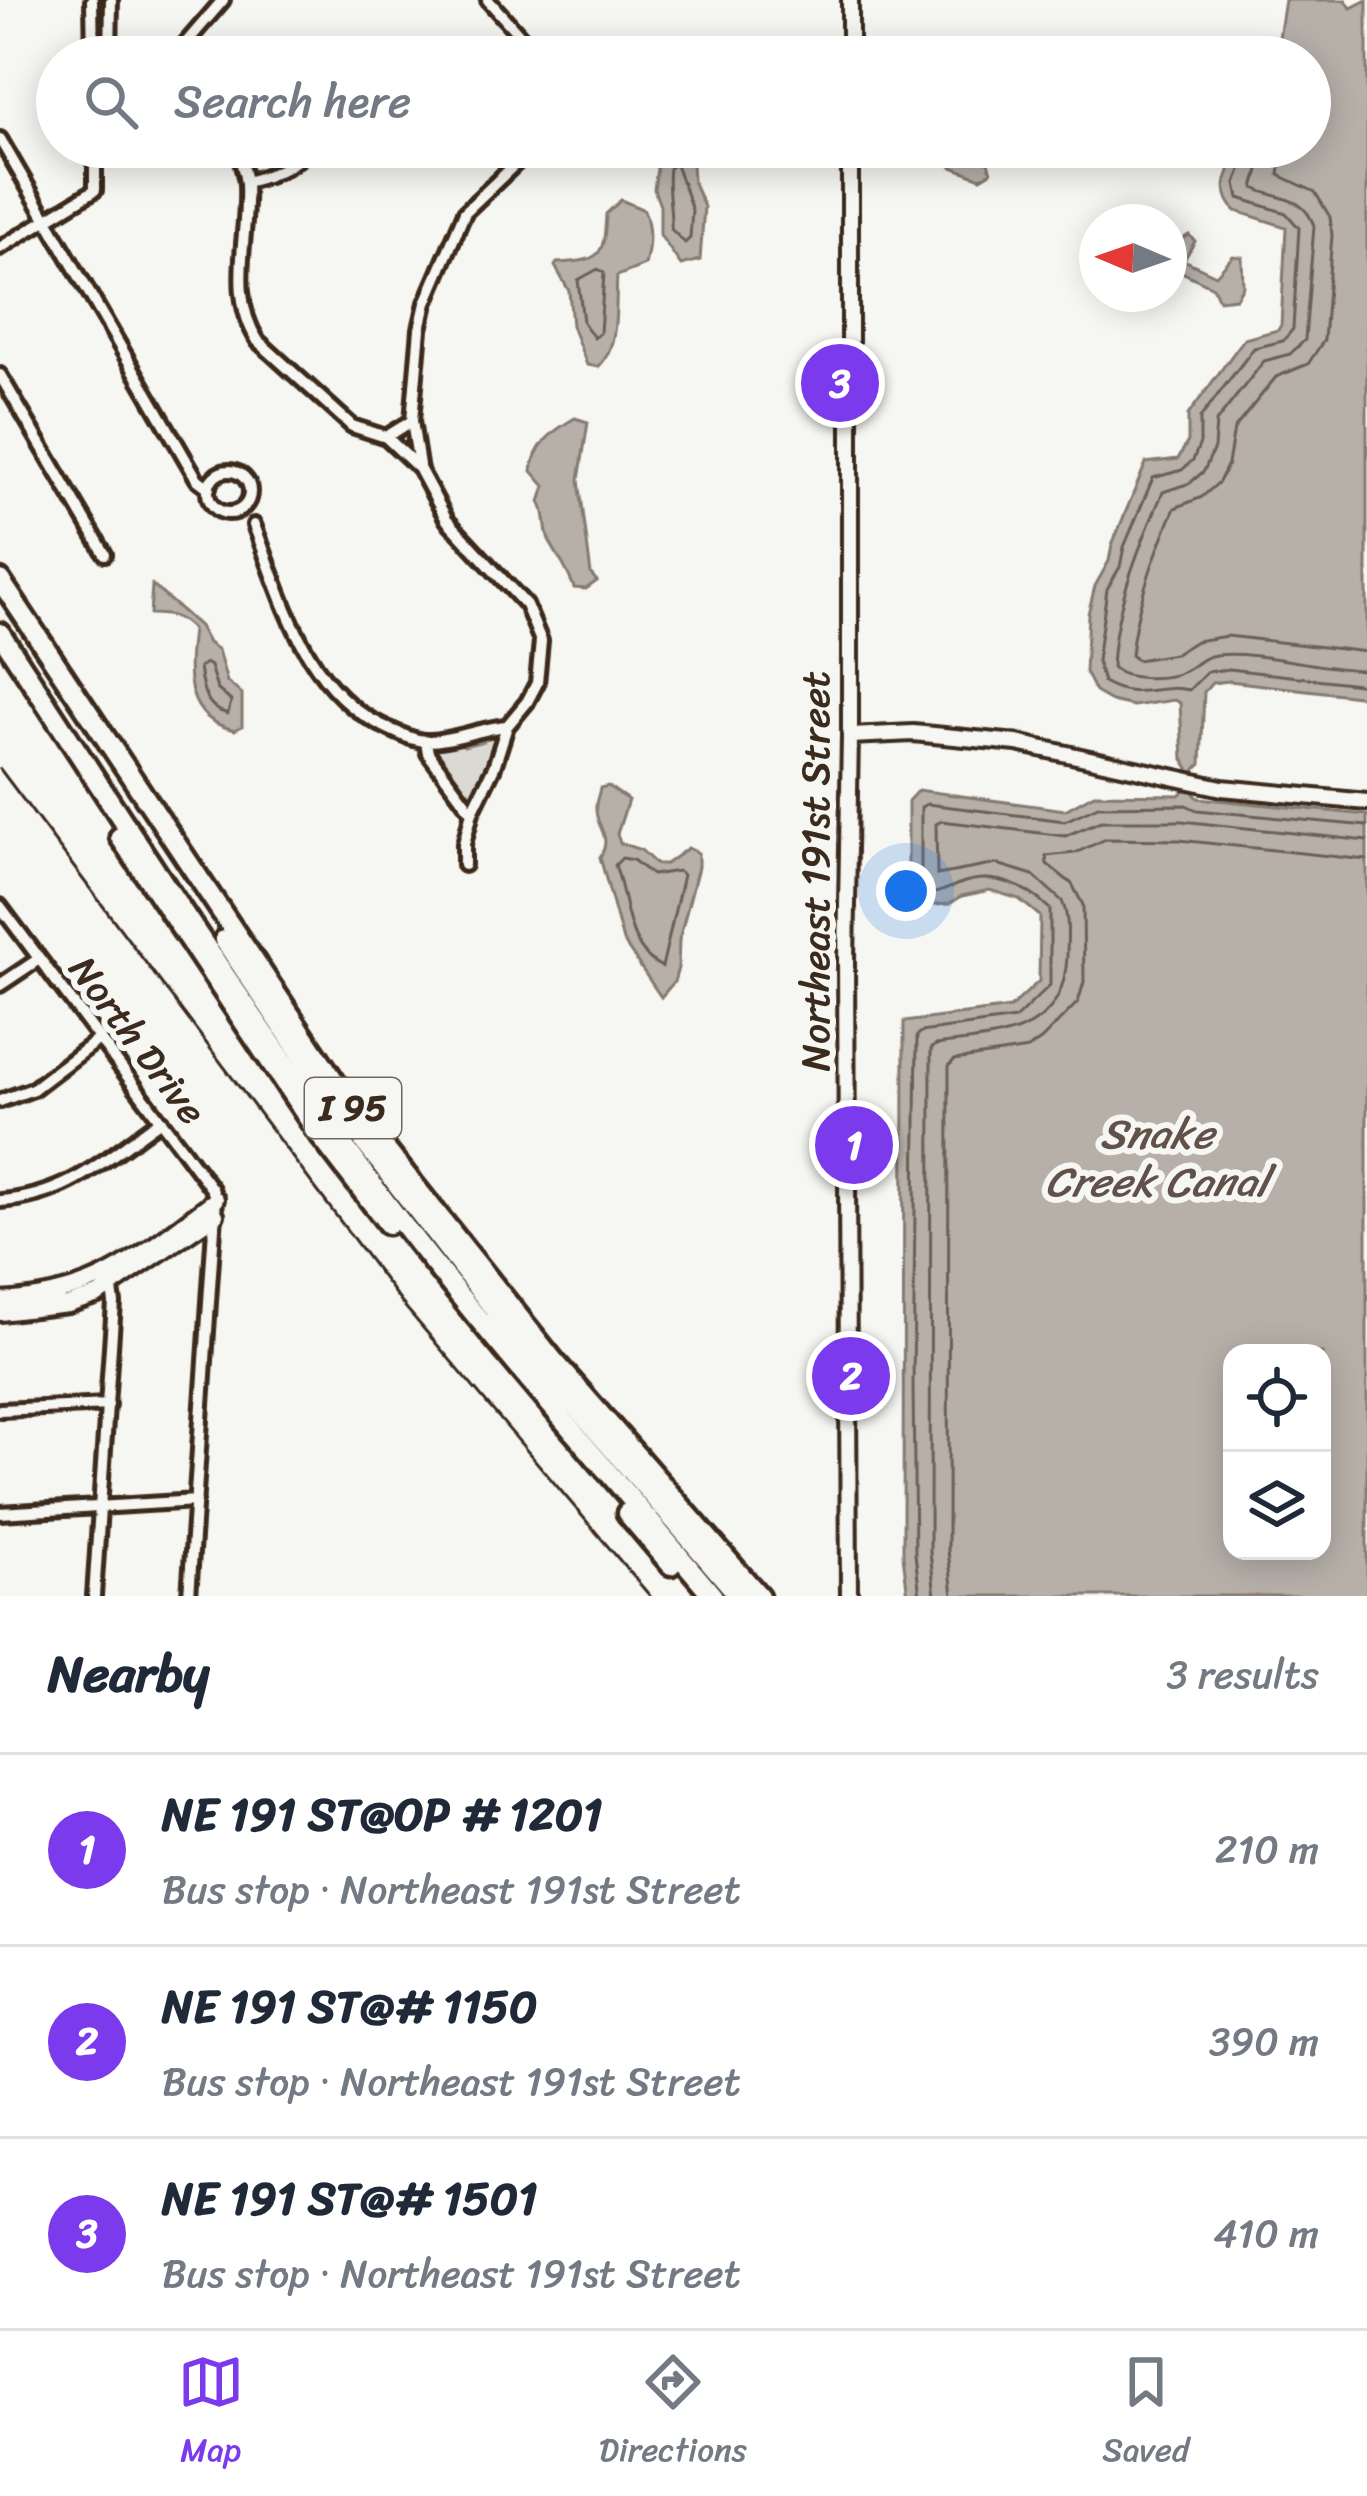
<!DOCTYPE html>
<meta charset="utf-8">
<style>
:root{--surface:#fff;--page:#f2f2f3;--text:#1f2937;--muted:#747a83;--line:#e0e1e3;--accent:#7c3aed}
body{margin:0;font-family:Sriracha,sans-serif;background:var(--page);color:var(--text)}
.controls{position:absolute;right:36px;bottom:36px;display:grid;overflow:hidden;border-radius:24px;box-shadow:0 6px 30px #0003}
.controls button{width:108px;height:108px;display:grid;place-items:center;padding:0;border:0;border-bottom:3px solid var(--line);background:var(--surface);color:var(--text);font:60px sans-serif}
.compass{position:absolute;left:1079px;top:204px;width:108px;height:108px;border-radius:50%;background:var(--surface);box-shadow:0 6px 30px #0003;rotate:272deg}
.you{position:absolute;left:906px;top:891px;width:42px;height:42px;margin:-30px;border:9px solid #fff;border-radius:50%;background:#1a73e8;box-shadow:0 0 0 18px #1a73e833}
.badge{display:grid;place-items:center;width:78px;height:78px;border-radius:50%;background:var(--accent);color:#fff;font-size:39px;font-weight:700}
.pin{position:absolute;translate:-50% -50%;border:6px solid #fff;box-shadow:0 3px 12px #0006}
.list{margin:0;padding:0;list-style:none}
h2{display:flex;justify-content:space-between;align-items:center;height:156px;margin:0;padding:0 48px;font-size:51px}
h2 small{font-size:39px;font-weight:400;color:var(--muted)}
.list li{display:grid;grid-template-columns:78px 1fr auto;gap:36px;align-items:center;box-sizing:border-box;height:192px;padding:0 48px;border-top:3px solid var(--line)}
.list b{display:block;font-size:45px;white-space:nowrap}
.list p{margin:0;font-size:39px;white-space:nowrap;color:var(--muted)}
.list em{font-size:39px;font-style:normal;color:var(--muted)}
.icon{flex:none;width:66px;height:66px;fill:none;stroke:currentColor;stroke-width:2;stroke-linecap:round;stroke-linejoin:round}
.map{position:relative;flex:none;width:1367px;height:1596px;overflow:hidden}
.search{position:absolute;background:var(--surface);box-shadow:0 6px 30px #0003;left:36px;right:36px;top:36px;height:132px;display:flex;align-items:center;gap:30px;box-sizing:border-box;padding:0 42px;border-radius:66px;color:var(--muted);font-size:45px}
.sheet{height:732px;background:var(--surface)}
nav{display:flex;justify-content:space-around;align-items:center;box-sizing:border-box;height:168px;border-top:3px solid var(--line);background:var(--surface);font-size:33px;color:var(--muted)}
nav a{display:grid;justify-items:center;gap:6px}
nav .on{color:var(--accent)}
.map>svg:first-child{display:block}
.green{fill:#dad9d3;stroke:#8a8278;stroke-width:3}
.water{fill:#b6b0a9;stroke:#857a71;stroke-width:3;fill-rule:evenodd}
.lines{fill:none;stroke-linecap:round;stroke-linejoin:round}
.shore{stroke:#6c6056;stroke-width:3}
.street-casing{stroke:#3b2a1e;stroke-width:20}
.secondary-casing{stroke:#3b2a1e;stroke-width:22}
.highway-casing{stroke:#3b2a1e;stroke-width:27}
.street{stroke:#f6f6f2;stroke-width:10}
.secondary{stroke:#f6f6f2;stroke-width:14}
.highway{stroke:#f6f6f2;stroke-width:18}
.rail{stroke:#3b2a1e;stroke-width:3}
.labels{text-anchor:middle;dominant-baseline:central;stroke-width:12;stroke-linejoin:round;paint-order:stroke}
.shield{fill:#f6f6f2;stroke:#73675e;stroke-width:3}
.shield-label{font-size:36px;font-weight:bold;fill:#3b2a1e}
.street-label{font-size:39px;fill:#3b2a1e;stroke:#f6f6f2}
.water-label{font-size:42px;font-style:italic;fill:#605248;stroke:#f6f6f2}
</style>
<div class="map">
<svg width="1367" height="1596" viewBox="0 0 1367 1596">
<rect width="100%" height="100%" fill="#f6f6f2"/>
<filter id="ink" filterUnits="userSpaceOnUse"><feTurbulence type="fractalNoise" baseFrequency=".00833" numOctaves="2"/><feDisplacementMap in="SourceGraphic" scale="24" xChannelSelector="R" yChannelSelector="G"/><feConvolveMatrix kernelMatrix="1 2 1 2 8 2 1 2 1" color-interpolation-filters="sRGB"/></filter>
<g filter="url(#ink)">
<path class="green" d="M499,732L487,775L474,797H466L433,746L461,740L464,746L484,741V734Z"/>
<path class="water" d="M1285,0H1346L1351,8L1367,0V697L1229,681L1212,683L1204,692L1201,764L1196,769L1192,791L1198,798L1367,815V1596H908L903,1556L904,1022L1010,1008L1039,981L1040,916L1019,899L990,890L962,896L949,904L908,907V801L918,790L1065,810L1094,794L1179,795L1185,790L1189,768L1183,759L1180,703L1174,700L1133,706L1111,701L1095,692L1085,672L1088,614L1095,586L1109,561L1112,545L1146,463L1178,459L1188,441V415L1244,339L1278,330L1281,325L1286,227L1236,211C1215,191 1229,170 1240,147H1310V57H1276ZM1232,1353H1322V1551H1232Z
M660,147H691L693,181L704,207L700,260L681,265L660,235V206L654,189Z
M944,147H966L974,157L988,162L991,172L981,178L952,167L943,158Z
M621,200L644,210C651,228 650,246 645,265L617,276C615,303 620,348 598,367L587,365L572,326L569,291L555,266L557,263C600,260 604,259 606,214Z
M1189,235L1195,241L1184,260L1216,275L1233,256L1242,257L1243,286L1236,298L1219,300L1213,287L1169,266V247Z
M575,418L588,422L579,480L591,574L597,581L586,589L574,588C568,570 558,557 550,542C543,529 548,514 540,502L545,486L532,471C534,445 554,430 575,418Z
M152,585L199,626L208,643L218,650L227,682L242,694V726L235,730C183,719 187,673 192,630C181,616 168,614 150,614Z
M608,786L628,800L617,834L620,843L641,850L656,864H666L688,848L698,853V867L679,940L678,968L674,982L661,997L623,941L600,857C613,836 596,828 596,809C595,802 599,795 600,788Z"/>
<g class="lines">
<path class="shore" d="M1250,147L1236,183L1239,198L1286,213L1299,228L1293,329L1283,341L1254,348L1200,418V443L1193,460L1182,470L1153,478L1124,547L1120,567L1107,589L1097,661L1103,682C1137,702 1156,683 1189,690L1207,672L1229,669L1367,685
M1265,147L1254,188C1278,200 1304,195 1314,226L1305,340L1290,354L1264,361L1216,422L1214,448L1204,471L1190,483L1163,492C1138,549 1115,605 1112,667C1126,681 1165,680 1183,672C1196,666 1200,657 1216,655C1258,650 1321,670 1367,670
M1283,147L1279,175L1315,192L1330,217L1332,235L1324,340L1308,364L1276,377L1234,429L1228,464L1219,482L1202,497L1175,508C1154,555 1136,605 1131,655L1137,660L1175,654L1196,641L1227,636L1367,652
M676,164L692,210L690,238L685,243L671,229C672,208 666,189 669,168Z
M598,269L604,273L600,333L594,338L583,322L578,280Z
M205,663L210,666L217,689L231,701L228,714C206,709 202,689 199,668Z
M622,858L633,860L652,875L678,871L683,875L662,967C625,949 628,899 615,865Z
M920,1596L915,1554L913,1386L917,1036L921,1032L1015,1019L1050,985V909C1025,885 993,871 959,884C944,890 938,895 921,892V807L927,804L1065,821L1098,806L1186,805L1197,810L1367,826
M935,1596L930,1552L931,1049L936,1045C999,1036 1063,1038 1067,957C1067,939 1070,919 1062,901L1033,875L997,864L937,875L936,824L942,821L1065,836L1101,821H1182L1367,841
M953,1596L948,1550L949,1066L954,1060L1028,1049L1042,1039L1078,1002L1084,982L1083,905L1072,884L1047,864L1046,856L1075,853L1106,839L1179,840L1367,860"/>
<defs>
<path id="street" d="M92,0L93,57
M488,0L539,57
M179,51L223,0
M110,57L111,0
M157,57L179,51
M0,139L197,479L209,488
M237,147C240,159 245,172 246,184C249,237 227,293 258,341L352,426L386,437L412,421
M246,182C270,176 294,167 311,147
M0,248L95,190V147
M0,375L105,554
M386,437L419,468L447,520L526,605L541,641L537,683L527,702L507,726L494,767L472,812L464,844V865
M419,465L412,421L420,329L426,303L465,212L533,147
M208 492a21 21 0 1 1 42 0a21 21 0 1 1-42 0Z
M254,525C283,598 304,687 381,725C394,731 410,740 425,741C450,742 481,728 507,726
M426,741L428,753L472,812
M0,906L212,1189L216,1199L189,1596
M0,985L39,959
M0,1101L33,1089L100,1038
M0,1201C68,1197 108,1157 161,1120
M0,1410L108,1405
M0,1513L196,1501
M94,1596L114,1303L111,1283"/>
<path id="secondary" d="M850,0V57
M850,736L913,733L1017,743L1222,788L1367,802
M0,1301C103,1295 137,1256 216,1199
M0,1313L68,1305L98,1295L216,1215
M849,1596L846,961L850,736V147"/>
<path id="highway" d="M0,580L351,1106L554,1361L759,1596
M0,633C115,808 227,985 350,1154C462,1308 591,1450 713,1596
M120,837L318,1133L388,1224
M224,940L326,1091
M364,1142L514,1335L739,1596
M627,1513L671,1565"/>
</defs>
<use href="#street" class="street-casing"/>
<use href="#secondary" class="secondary-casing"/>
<use href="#highway" class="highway-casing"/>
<use href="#street" class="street"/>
<use href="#secondary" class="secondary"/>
<use href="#highway" class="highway"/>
<path class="rail" d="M0,769L401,1302L650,1596"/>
</g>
</g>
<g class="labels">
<rect class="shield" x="305" y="1078" width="96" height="60" rx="9"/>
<g class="shield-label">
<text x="353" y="1108">I 95</text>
</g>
<g class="street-label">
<text transform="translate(815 871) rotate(-90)">Northeast 191st Street</text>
<text transform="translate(138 1040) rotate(53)">North Drive</text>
</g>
<g class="water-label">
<text x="1157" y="1134">Snake<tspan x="1157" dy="48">Creek Canal</tspan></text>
</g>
</g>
</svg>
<div class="controls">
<button><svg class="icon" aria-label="locate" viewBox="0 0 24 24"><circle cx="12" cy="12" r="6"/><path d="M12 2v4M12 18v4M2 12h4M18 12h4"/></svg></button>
<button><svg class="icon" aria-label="layers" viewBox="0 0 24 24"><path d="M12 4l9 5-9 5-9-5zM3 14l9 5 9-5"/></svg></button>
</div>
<svg class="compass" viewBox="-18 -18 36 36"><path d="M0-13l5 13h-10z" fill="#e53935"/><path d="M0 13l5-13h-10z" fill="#747a83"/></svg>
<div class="you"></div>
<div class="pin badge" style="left:854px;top:1145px">1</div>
<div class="pin badge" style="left:851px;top:1376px">2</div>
<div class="pin badge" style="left:840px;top:383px">3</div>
<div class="search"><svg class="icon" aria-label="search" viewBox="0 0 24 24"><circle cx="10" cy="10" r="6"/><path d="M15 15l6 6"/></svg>Search here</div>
</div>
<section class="sheet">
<h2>Nearby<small>3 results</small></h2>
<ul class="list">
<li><span class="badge">1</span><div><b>NE 191 ST@OP # 1201</b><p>Bus stop · Northeast 191st Street</p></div><em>210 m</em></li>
<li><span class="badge">2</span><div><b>NE 191 ST@# 1150</b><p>Bus stop · Northeast 191st Street</p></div><em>390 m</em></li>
<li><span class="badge">3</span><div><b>NE 191 ST@# 1501</b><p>Bus stop · Northeast 191st Street</p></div><em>410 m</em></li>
</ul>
</section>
<nav>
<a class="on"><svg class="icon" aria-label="map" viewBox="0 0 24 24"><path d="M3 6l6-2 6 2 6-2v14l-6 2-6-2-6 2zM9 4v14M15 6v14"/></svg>Map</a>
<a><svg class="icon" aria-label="directions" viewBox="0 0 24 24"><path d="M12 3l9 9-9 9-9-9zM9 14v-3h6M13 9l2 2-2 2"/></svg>Directions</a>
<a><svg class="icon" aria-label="saved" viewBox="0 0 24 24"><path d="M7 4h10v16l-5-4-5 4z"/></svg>Saved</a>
</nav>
